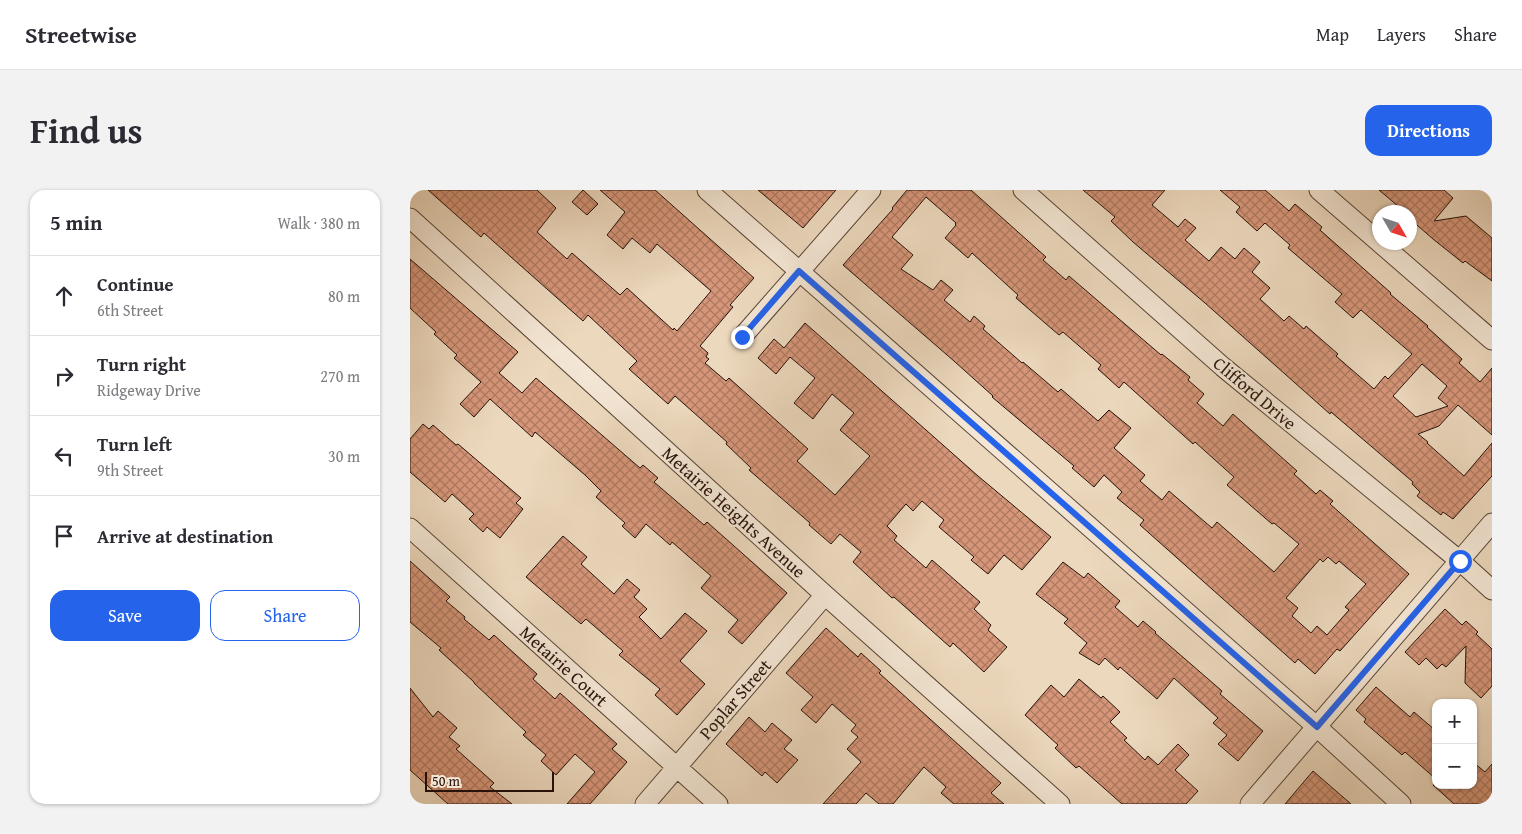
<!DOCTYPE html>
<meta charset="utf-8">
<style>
:root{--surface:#fff;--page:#f2f2f3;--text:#2b2b33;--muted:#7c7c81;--line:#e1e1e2;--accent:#2563eb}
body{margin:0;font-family:"Gentium Book Plus",serif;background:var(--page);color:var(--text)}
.controls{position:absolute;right:15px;bottom:15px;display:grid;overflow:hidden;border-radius:10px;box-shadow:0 1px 4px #0004}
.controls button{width:45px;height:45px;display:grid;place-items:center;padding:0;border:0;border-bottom:1px solid var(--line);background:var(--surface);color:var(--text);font:25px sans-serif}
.compass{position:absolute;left:962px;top:15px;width:45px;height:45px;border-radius:50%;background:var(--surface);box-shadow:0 1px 4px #0004;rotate:129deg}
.scale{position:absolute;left:15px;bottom:12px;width:129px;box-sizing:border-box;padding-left:5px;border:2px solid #281209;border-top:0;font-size:14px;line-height:18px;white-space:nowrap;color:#281209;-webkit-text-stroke:4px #f3e6d4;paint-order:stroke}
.stop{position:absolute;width:15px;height:15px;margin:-11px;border:4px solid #2563eb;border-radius:50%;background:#fff}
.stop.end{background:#2563eb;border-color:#fff;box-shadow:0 1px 5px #0008}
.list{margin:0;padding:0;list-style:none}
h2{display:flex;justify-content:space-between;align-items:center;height:65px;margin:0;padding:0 20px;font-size:21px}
h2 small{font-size:16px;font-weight:400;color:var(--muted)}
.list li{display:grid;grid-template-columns:32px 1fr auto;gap:15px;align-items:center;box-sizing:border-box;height:80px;padding:0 20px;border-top:1px solid var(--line)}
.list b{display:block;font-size:19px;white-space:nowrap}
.list p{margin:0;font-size:16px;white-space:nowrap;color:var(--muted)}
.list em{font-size:16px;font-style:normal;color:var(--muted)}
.actions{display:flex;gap:10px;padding:15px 20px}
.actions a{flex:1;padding:11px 0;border:1px solid var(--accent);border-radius:15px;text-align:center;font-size:18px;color:var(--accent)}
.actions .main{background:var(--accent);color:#fff}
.icon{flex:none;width:28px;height:28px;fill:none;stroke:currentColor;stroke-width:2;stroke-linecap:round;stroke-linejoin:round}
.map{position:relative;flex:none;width:1082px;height:614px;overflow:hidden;border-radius:15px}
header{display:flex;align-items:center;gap:30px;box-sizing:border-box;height:70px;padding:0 25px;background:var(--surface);border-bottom:1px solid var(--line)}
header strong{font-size:24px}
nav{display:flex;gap:28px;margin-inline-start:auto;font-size:18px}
.intro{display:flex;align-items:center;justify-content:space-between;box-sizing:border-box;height:120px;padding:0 30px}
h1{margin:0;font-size:35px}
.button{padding:12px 22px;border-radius:15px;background:var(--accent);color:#fff;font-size:18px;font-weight:700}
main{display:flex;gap:30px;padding:0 30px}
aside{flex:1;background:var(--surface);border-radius:15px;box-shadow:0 1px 4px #0004}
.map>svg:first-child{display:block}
.building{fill:url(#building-cross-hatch);stroke:#281209;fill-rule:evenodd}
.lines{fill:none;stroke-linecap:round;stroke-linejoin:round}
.street-casing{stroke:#594436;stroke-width:21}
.street{stroke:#f3e6d4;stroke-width:19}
.route{stroke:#2563eb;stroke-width:6}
.labels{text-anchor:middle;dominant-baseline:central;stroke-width:4.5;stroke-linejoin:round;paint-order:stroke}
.street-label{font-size:18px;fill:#281209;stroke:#f3e6d4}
</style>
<header>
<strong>Streetwise</strong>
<nav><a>Map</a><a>Layers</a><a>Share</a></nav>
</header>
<div class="intro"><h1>Find us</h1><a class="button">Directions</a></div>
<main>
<aside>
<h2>5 min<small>Walk · 380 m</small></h2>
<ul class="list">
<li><svg class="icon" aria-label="ahead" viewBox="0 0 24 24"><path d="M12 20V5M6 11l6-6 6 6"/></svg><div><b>Continue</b><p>6th Street</p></div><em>80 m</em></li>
<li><svg class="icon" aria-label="right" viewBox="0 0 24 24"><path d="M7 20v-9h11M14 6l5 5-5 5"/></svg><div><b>Turn right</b><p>Ridgeway Drive</p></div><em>270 m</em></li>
<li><svg class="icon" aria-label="left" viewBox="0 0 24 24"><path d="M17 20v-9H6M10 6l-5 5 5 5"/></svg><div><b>Turn left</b><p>9th Street</p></div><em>30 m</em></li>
<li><svg class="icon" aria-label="arrive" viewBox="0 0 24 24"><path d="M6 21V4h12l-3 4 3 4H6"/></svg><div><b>Arrive at destination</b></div></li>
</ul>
<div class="actions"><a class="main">Save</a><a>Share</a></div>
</aside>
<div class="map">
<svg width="1082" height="614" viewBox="0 0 1082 614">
<defs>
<pattern id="building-cross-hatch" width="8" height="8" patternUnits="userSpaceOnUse" patternTransform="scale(1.25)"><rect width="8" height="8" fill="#d69679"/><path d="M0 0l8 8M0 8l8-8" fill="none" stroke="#ae7961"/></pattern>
</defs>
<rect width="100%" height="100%" fill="#ecd8bd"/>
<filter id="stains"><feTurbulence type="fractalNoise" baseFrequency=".004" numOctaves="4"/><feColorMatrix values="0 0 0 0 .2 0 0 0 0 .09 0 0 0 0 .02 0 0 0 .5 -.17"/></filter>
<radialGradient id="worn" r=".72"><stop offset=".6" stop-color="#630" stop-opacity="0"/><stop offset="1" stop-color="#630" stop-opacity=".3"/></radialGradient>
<path class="building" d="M18,0H127L146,18L127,42L157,69L162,63L210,105L217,98L263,140L264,138L267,141L301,101L247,54L240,63L222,48L213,59L197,45L215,22L190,0H245L344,88L320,115L323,117L290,156L298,163L296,167L299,169L295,173L316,191L319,188L398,259L387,271L425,305L460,266L430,240L444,223L422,204L403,229L384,213L405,188L380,167L366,184L348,168L364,149L374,158L395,133L568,286L641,347L612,380L594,365L578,384L561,370L564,367L529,337L534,330L512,311L503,321L496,314L477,336L487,346L484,350L516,378L522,370L570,412L564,419L581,435L578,440L597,457L574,482L543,453L540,457L484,407L482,408L443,372L451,362L430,344L421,354L399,335L400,333L339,280L341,278L316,254L317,252L265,206L258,214L219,179L227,171L178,125L173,131L74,43L71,47Z
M173,0L188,14L177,25L162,12Z
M348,0H426L393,38Z
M497,0H561L636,67L633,70L656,90L659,86L751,165L752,164L780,187L778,190L794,204L787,213L813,236L823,224L887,281L884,284L906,304L910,300L923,311L920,314L999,384L930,461L927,459L905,484L888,469L885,473L730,335L734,330L707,308L712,302L694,285L684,297L662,278L664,276L582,207L583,206L544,171L433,75L483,19L482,18ZM516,7L546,33L545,34L546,35L535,48L558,68L562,63L608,105L606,108L649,145L653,142L691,175L688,179L709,198L714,192L783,254L785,252L824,287L817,295L862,334L864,333L889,354L864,382L807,332L802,338L759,301L752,310L730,291L735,285L704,258L721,238L699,220L688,231L651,199L648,202L613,172L612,173L573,139L575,136L564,126L560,132L534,110L543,100L531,90L523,100L491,79L503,65L482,47ZM918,367L926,374L929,371L956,394L935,417L939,420L917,445L907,436L901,443L882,426L888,418L876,408L910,369L913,372Z
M673,0H755L742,15L768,37L775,29L786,38L775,50L799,71L811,57L825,69L834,58L850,72L842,82L860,98L850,109L874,131L879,126L894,139L896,136L928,164L926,166L964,199L975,186L978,189L1002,164L951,120L943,128L925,112L932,104L878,58L880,55L855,33L847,41L826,22L830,17L810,0H855L879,21L885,14L912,37L910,40L981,103L980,104L1018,136L1017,137L1052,169L1049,173L1070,192L1082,178V245L1048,215L1029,236L1008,244L1018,252L1017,253L1054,286L1082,253V286L1043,329L1033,322L1031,325L1007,306L1010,302L1002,294L1003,292L921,222L920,224L795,113L723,52L701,31L705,27ZM1012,174L1037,196L1028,208L1038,216L1006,227L983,206Z
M969,0H1034L1043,8L1024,31L1056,26L1082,48V91L1055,71L1053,73L1023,49L1000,29V22H995Z
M0,69L108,162L89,183L112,203L126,188L230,278L233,275L248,288L244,292L294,335L297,332L377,403L332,454L318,442L328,430L291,398L301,386L262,352L260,355L236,334L225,348L212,336L215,333L186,307L191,301L175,285L125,242L122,247L80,209L64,227L50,214L71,192L44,168L47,165L24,144L26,142L0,118Z
M13,234L19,239L23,235L46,255L48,254L111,308L106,313L113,319L90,348L77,337L73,342L59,329L64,324L42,304L35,312L0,282V249Z
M153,346L177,367L171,374L204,404L217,389L230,400L224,407L237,419L229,427L251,449L275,423L297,441L270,471L295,494L267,525L245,505L250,499L209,465L213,461L176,429L171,434L116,387Z
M0,371L40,407L36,411L55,427L54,429L79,450L84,445L127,484L123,489L145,509L150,503L207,554L202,559L217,572L180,614H157L185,582L165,564L146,585L131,571L136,565L113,545L116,542L64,493V492L29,460L31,458L0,432Z
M653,372L674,388L678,383L710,411L705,417L728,437L733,431L746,442L745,443L812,501L810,504L853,541L828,571L808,554L817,545L803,533L808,528L764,488L747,509L710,477L708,480L695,468L689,475L669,463L677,453L654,433L658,429L626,404Z
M1035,419L1052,435L1056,431L1068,442L1066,444L1082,459V496L1071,508L1055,493L1056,456L1036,477L1032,474L1027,479L1016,468L1009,475L995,462Z
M416,438L448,467L451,463L471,481L469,483L591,593L581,603L594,614H544L531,603L536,597L514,577L483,614H469L456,603L446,614H413L451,572L437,559L448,547L441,541L446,535L422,514L406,533L391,520L403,507L376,483Z
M669,489L691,508L693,506L710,522L700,532L717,548L714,550L735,570L738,566L748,575L768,554L779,565L765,580L788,601L776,614H712L669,576L666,578L645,558L648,555L615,525L641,495L654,507Z
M966,497L1000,527L1004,522L1026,541V589L995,562L992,565L954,532L956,529L946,520Z
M0,498L23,527L28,521L47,538L39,547L50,556L46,559L84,593L80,597L102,614H38L0,580Z
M339,527L355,542L362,533L382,550L374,559L388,570L367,593L355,582L352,586L316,554Z
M1063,572L1075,582L1082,574V614H1044L1023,595H1063Z
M903,581L941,614H875Z"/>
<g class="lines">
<defs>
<path id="street" d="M297,0L907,537L991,614
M613,0L813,177L1050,371L1082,400
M909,0L1082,150
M0,28L415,405L650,614
M332,147L461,0
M0,338L308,614
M235,614L415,405
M840,614L1082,333"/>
</defs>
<use href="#street" class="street-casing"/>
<use href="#street" class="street"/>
</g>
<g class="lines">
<path class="route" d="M332,147L389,81L907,537L1050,371"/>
</g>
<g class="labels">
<g class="street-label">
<text transform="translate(845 203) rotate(40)">Clifford Drive</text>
<text transform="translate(324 322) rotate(42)">Metairie Heights Avenue</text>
<text transform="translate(154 476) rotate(42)">Metairie Court</text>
<text transform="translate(325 509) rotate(-49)">Poplar Street</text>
</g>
</g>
<rect width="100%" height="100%" filter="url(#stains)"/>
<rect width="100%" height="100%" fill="url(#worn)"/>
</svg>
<div class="controls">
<button>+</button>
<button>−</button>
</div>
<svg class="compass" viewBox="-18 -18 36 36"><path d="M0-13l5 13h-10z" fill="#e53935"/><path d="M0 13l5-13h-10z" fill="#7c7c81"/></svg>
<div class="scale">50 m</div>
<div class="stop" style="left:1050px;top:371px"></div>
<div class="stop end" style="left:332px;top:147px"></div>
</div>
</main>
